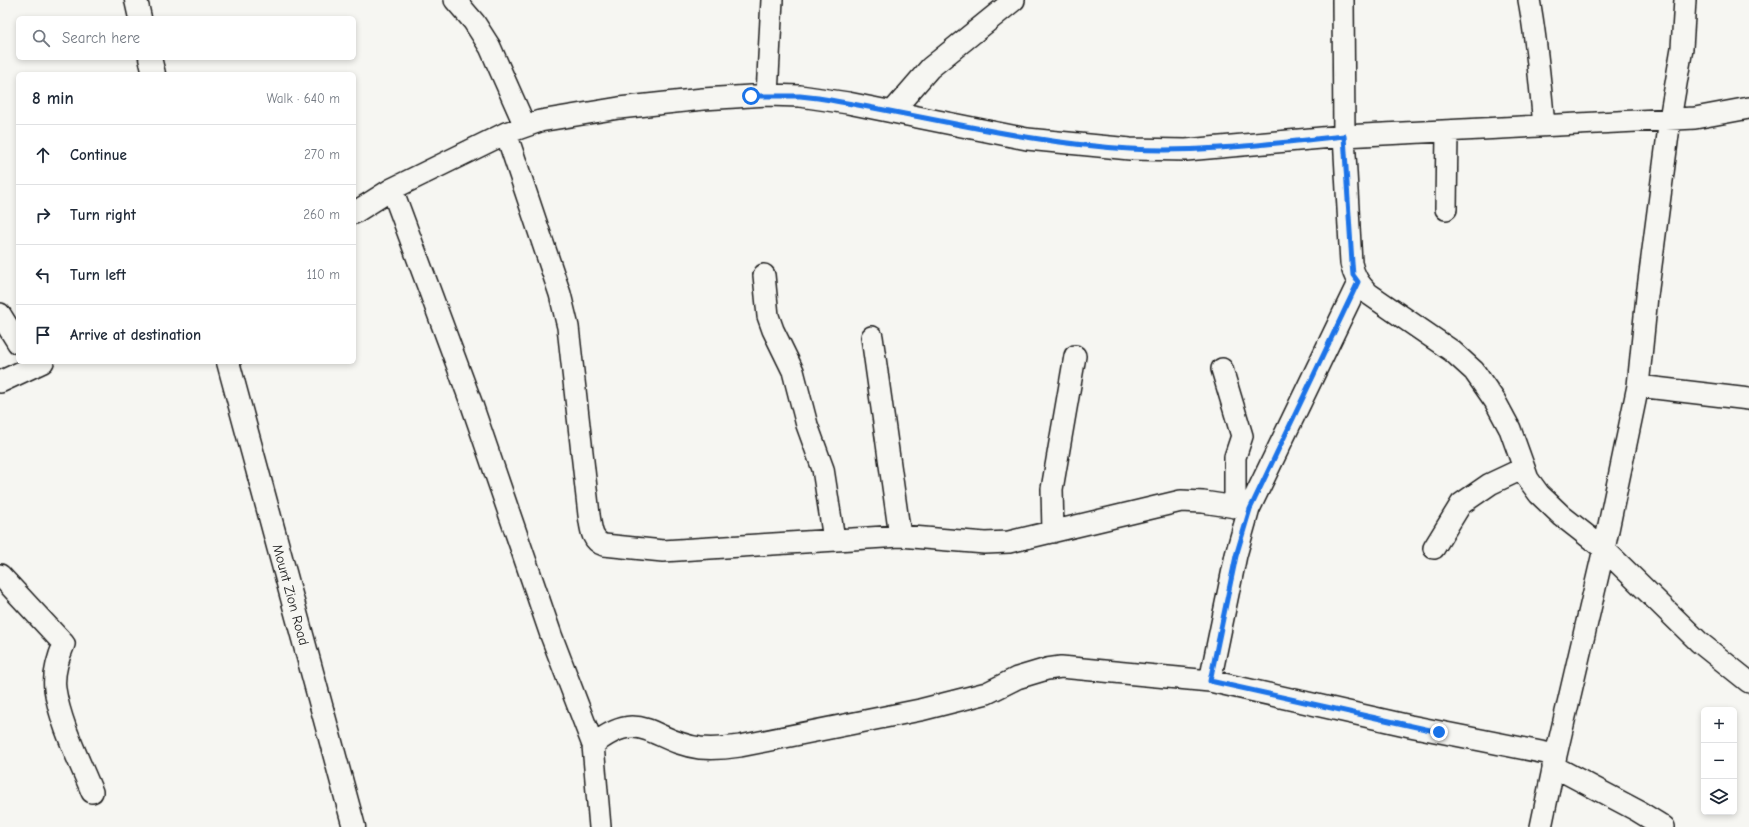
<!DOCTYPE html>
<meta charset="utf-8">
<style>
:root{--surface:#fff;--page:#f2f2f3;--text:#1f2937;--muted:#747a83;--line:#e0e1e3}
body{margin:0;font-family:"Comic Neue",sans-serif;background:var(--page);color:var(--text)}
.controls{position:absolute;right:12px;bottom:12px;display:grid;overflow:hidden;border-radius:6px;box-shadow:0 2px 6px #0003}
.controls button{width:36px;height:36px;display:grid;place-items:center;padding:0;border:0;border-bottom:1px solid var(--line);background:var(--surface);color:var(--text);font:20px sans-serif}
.stop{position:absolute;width:12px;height:12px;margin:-9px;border:3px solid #1a73e8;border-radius:50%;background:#fff}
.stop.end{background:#1a73e8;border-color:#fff;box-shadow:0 1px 4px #0008}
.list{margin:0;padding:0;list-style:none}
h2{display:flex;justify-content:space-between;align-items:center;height:52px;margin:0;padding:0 16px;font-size:17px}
h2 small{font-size:13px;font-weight:400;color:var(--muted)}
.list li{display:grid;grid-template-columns:26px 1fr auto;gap:12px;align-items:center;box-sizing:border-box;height:60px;padding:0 16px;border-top:1px solid var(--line)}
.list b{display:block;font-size:15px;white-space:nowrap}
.list em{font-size:13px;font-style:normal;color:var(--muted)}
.icon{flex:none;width:22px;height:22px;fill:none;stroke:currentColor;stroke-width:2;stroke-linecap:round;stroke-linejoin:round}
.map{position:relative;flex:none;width:1749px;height:827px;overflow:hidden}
.search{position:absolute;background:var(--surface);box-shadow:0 2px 6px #0003;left:16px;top:16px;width:340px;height:44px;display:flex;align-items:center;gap:10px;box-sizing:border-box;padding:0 14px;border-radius:6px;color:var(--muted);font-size:15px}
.panel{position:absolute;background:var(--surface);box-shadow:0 2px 6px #0003;left:16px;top:72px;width:340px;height:292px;border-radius:6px}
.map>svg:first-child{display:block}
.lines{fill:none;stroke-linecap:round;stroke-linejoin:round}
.minor-casing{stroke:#1c1c1c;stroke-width:24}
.major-casing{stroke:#1c1c1c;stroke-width:25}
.minor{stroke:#f6f6f2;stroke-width:21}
.major{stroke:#f6f6f2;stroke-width:22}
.route{stroke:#1a73e8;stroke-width:5}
.labels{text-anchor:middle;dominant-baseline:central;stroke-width:3;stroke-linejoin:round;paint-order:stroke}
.street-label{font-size:14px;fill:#1c1c1c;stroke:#f6f6f2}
</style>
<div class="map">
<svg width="1749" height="827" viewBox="0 0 1749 827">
<rect width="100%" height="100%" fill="#f6f6f2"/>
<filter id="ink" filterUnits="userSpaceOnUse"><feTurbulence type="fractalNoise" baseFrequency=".025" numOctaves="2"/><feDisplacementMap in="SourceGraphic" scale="8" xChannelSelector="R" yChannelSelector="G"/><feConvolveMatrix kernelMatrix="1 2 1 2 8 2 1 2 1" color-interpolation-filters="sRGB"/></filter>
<g filter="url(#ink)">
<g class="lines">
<defs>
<path id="minor" d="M455,0L474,22L490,47L525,126
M1343,0L1344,136L1351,263C1354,277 1359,284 1369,294L1452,351L1474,371L1495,401L1510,429L1528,479L1539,494L1562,516L1604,549L1699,642L1749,682
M1529,0C1537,42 1540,84 1544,126
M767,95L772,0
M892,112L930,68L1014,0
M506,133L560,294L568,327L589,515C591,527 591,541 604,545L663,551L900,536L985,543L1009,542L1181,501L1203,502L1249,509
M392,189L472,405L551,635L593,745L600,827
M1446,209L1447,131
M354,213L392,189L506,133L540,121L619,108L703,99L767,95L800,96L848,103L1027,139L1130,149L1186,150L1344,136L1695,118L1749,108
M764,275L768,316L773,330L793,371L807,425L823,469L834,539
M0,314L18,343
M872,337L900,536
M1222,369L1242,436L1235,457V507
M0,382L43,362
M1638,386L1749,399
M1053,532L1052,489L1075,356
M1434,548L1461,504L1490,484L1524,468
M0,575L64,644C58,658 53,674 55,689C60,723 79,760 92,792
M1210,681L1236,555L1249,509L1358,283
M593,745C642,706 652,742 700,748C713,749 727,748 740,746L920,710L987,693L1017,678L1047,669L1061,667L1210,681L1410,726L1556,755
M1553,766L1638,811L1664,827
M1541,827L1556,755L1604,549L1638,386L1647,296L1670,119L1682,48L1685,0"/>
<g id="major">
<path d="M136,0L140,18"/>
<path d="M150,58L154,74"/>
<path id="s1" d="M228,362L354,827"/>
</g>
</defs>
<use href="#minor" class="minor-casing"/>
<use href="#major" class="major-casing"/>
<use href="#minor" class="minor"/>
<use href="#major" class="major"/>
</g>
</g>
<g class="lines" filter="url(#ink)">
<path class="route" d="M751,96H800L818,98C923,115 1024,143 1130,149C1202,153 1274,143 1344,136L1352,263L1353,275L1358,282L1250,509L1236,556L1210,681L1439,732"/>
</g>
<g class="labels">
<g class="street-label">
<text stroke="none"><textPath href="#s1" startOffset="241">Mount Zion Road</textPath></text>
</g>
</g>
</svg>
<div class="controls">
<button>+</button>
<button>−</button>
<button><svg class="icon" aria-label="layers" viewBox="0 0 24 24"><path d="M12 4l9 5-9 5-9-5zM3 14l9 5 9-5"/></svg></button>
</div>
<div class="stop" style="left:751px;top:96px"></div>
<div class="stop end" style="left:1439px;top:732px"></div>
<div class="search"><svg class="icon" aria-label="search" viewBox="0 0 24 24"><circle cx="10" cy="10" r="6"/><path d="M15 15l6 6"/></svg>Search here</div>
<section class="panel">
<h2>8 min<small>Walk · 640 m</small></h2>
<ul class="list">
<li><svg class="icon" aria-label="ahead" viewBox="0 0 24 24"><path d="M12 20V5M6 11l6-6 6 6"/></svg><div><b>Continue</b></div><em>270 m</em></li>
<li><svg class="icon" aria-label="right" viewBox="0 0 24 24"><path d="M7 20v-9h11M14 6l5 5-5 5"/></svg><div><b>Turn right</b></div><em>260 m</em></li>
<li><svg class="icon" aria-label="left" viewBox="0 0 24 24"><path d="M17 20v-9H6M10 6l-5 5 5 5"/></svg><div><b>Turn left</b></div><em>110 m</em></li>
<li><svg class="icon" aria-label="arrive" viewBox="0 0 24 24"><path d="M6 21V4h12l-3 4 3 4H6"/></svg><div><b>Arrive at destination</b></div></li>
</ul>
</section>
</div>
